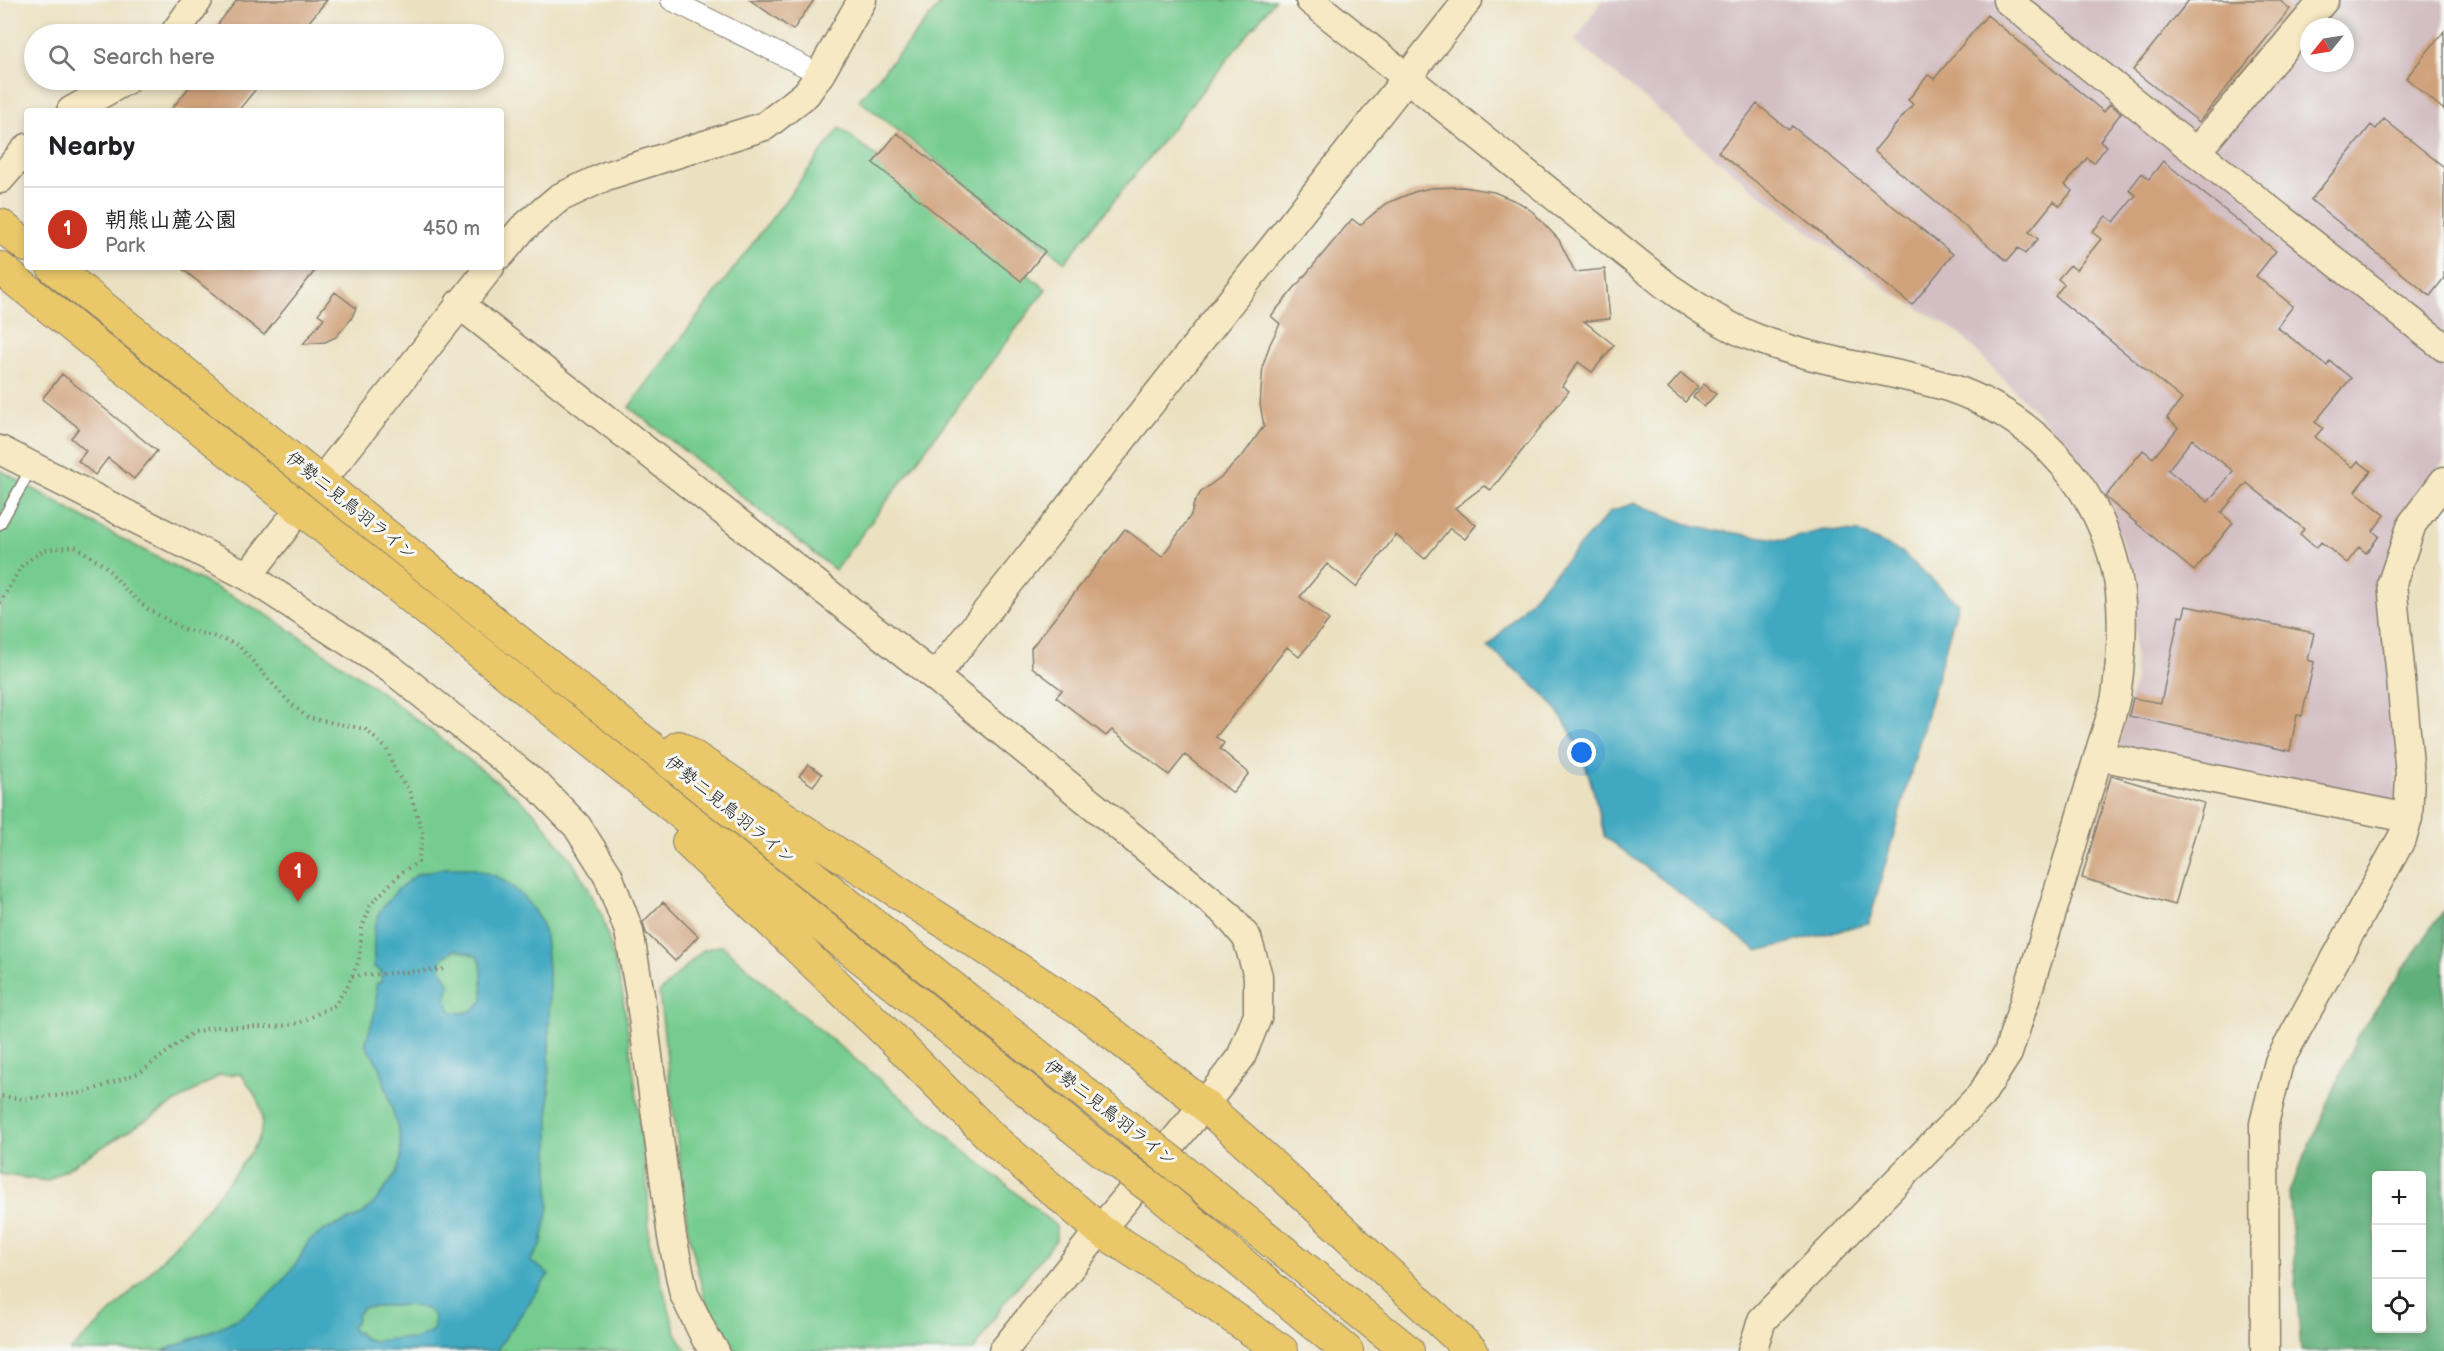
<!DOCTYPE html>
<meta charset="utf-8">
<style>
:root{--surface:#fff;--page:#f6f6f6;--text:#202124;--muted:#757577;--line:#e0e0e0;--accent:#c8321e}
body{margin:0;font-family:"Balsamiq Sans","Klee One",sans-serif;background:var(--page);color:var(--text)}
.controls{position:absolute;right:18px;bottom:18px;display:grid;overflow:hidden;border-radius:6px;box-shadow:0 3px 9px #0003}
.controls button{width:54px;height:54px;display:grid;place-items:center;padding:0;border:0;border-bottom:2px solid var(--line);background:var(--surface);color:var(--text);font:30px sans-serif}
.compass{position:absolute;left:2300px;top:18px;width:54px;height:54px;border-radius:50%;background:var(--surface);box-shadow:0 3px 9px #0003;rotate:240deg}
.you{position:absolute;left:1582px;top:753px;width:21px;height:21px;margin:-15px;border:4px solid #fff;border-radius:50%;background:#1a73e8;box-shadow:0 0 0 9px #1a73e833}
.badge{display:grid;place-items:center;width:39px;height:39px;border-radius:50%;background:var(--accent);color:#fff;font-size:20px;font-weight:700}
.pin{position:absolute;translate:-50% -50px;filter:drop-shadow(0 2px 3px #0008)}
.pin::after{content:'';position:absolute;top:32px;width:21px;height:18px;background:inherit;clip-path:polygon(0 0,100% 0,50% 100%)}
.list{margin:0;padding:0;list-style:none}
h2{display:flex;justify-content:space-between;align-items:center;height:78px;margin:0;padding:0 24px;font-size:26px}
h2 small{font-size:20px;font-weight:400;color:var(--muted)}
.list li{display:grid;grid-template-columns:39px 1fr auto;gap:18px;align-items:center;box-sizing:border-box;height:84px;padding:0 24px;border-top:2px solid var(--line)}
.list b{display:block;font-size:22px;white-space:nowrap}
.list p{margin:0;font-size:20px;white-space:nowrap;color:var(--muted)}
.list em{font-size:20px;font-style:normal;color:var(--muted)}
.icon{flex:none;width:33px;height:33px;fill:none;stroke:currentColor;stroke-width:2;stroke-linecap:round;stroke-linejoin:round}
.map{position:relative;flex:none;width:2444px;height:1351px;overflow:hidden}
.search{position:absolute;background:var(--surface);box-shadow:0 3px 9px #0003;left:24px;top:24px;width:480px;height:66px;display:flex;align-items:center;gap:15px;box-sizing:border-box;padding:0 21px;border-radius:33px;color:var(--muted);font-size:22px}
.panel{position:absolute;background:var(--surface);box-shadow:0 3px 9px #0003;left:24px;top:108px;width:480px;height:162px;border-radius:6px}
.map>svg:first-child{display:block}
.industrial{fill:#d2bec3;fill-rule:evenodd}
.green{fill:#76cc90;stroke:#497456;stroke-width:1.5}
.forest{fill:#60b07a;stroke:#3e664b;stroke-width:1.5;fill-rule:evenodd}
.water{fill:#41a9c1;stroke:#2e626e;stroke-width:1.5;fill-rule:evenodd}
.building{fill:#d0a27c;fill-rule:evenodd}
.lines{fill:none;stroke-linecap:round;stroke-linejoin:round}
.lane-casing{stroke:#847e6e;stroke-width:13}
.street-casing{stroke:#847e6e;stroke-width:22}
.secondary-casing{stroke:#847e6e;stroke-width:31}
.primary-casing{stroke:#847e6e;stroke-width:34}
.path{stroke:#847e6e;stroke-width:4;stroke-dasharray:1.5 4.5;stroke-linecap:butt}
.lane{stroke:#fff;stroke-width:10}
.street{stroke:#fff;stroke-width:20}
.secondary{stroke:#f7e9c3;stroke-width:28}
.primary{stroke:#eac769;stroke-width:32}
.primary-bridge-casing{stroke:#847e6e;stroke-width:34;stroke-linecap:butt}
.primary-bridge{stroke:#eac769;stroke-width:32}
.labels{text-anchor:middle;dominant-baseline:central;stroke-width:6;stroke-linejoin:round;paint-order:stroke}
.street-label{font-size:18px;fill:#1c1c1c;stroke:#f6f6f2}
</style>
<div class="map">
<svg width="2444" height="1351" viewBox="0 0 2444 1351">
<rect width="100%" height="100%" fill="#f6f6f2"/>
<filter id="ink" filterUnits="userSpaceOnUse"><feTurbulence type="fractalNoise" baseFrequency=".0167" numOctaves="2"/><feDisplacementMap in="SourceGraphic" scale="12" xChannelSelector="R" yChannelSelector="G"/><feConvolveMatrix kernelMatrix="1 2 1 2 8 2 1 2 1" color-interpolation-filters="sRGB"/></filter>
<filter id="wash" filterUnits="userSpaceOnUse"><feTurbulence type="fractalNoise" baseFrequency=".008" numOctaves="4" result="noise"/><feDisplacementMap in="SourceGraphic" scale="24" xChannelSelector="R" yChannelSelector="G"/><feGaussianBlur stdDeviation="1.35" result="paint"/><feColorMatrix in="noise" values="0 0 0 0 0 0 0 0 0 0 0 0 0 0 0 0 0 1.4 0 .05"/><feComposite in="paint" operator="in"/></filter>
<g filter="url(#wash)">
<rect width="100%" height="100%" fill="#ebe1c1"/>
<path class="industrial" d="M1602,0H2444V461L2408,509L2395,809L2118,747L2135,679L2133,574L2101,484L2053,430L1958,332L1889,291L1762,196L1575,41ZM2309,27H2345V63H2309Z"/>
<path class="green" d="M944,0H1275L1065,262L859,100Z
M840,128L1046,289L835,570L629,407Z
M0,470L107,531L264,613L368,682L517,797L535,813L571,859L589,889L602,915L609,941L622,990L637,1098L648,1196L649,1240L676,1333L687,1351H70C129,1297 183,1240 232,1177C240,1166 259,1144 261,1131C265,1105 255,1094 241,1074L220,1075L47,1181L0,1174Z
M722,945L785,1001L1056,1226V1240L1003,1304L973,1351H736L705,1301L688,1229L659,993L703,950Z"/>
<path class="forest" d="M2444,910V1351H2301L2289,1192L2358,1035ZM2376,1176H2422V1328H2376Z"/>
<path class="water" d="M1635,503L1695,527L1742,534L1785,540L1823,530L1858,532L1901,552L1958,603L1869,923L1758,951L1604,836C1593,784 1581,735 1545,696C1528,678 1506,663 1488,647L1611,511Z
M445,868H472L498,877L514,888L527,901L540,920L545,934L549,982V1207L541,1246L530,1261L549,1274L496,1351H163L218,1328L241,1317L262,1301L281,1283L298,1261L308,1242L325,1230L361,1215L375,1202L396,1174L401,1158L400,1136L380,1067L365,1045C372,1021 378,1011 376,984L381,982L382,972L374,967V929L380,911L398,889L418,874ZM455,949L477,956L481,962L483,1000C475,1012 464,1015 451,1011L446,1000L450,985L440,966L442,959ZM407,1305C424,1306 441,1312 432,1331L413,1340C395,1332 371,1351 358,1332L355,1333L351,1326L356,1323L357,1315L363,1308Z"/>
<g id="blocks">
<path class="building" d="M237,0H327L299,34H210Z
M750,0H814L793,30Z
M2189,0H2279L2290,9L2199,122L2133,70Z
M1987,15L2104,112L2110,104L2121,113L2100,141L2107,146L2094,163L2087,158L2065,185L2072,191L2060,206L2054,201L2029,232L2038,239L2025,254L2018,248L2007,261L1874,151L1913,104L1908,100L1928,75L1934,79Z
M2444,31V110L2406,78Z
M195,80H263L238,111H170Z
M1757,104L1789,130L1792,126L1953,254L1912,305L1718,152Z
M2384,119L2444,167V278L2430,296L2311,200L2371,125L2376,129Z
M897,133L1045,251L1021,281L873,163Z
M2163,161L2276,251L2256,276L2293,306L2277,327L2327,366L2330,361L2351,378L2315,422L2323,428L2315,437L2353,467L2358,461L2371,471L2355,491L2385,515L2373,531L2379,536L2366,553L2359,547L2347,563L2321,542L2316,548L2300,534L2304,529L2247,483L2221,513L2233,523L2194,571L2105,497L2143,450L2153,458L2178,428L2167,418L2182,399L2055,296L2064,284L2058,279L2070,265L2076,270L2101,239L2092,232L2106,216L2114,222L2136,195L2129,190L2142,173L2149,179ZM2192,439L2233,471L2208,502L2168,470Z
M1463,187L1494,192L1520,203L1533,212L1559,240L1575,272L1605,269L1610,319L1584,321L1614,345L1592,372L1578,362L1562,386L1569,391L1491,490L1484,486L1455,508L1476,525L1465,539L1450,528L1425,559L1396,535L1356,587L1327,564L1300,597L1329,620L1299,657L1287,647L1216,737L1224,743L1220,749L1249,773L1233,793L1185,755L1169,775L1112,730L1106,736L1056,697L1062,690L1032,667L1031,648L1125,529L1162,557L1191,515L1194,503L1201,492L1222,476L1244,454L1264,426L1260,404L1263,365L1270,344L1280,324L1271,316L1352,219L1360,225L1385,204L1414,192L1430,188Z
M180,267H318L264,335Z
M335,292L356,308L351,319L336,337L325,342L303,344L324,318L318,314Z
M1681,373L1698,387L1685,402L1668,388Z
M62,374L157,451L134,479L108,458L95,475L78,461L86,451L71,438L79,428L42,399Z
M1704,384L1716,394L1704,407L1693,397Z
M2186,606L2314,633L2308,660L2314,662L2302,716L2297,715L2290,751L2129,716L2133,698L2161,703L2179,616L2183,617Z
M808,764L822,774L813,786L799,776Z
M2111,776L2204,803L2175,905L2082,878Z
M663,902L698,936L675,961L646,933L643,922Z"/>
</g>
</g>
<g filter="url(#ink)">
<use href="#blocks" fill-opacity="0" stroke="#847e6e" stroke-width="1.5"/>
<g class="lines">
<defs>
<path id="lane" d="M0,524L32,467"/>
<path id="street" d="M671,0L820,74"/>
<path id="secondary" d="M1310,0L1668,287C1696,306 1724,326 1756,338C1817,362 1885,369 1948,387C2040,418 2107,495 2120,592C2124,626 2121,661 2116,696C2113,712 2107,728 2102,744C2093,774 2084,805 2075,835C2054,908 2031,981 2008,1053L1981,1095L1762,1320L1752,1351
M2007,0L2196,152L2444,347
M174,34L198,0
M71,111L126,80
M2196,152L2324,0
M0,179L27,148
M501,254L522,229L559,198L606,176L765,126L806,94L820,74L862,0
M459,304L935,677L1226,913L1247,938L1258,976V1015L1241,1057L1204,1105L1100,1230L1003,1351
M0,450L248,576L391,669L539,787L577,826L608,875L629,931L640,995L672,1237L684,1294L706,1339L715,1351
M334,465L490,267
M248,576L287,525
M935,677L1468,0
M2099,756L2408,818
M2265,1351L2264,1124L2279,1062L2403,836L2408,818L2410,775L2392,583L2412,524L2444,481"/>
<path id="primary" d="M0,225L27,246
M53,267L509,634L1135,1133
M0,268L1110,1157
M679,747L840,855L1082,1010L1204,1105L1262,1156L1472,1351
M688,842L897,1043L993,1139L1100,1230L1186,1285L1282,1351
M1177,1166L1408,1351
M1157,1192L1347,1351"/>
</defs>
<use href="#lane" class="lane-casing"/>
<use href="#street" class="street-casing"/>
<use href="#secondary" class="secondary-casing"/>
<use href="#primary" class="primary-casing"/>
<path class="path" d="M0,603L22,565L44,550L75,546L105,566L126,590L148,609L183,629L213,636L238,645L288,701L308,718L365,729L386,748L397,774L409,790L423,834L418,862L402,872L371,904L362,928L359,960L348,985L335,1005L299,1023L276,1027H215L193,1032L141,1072L84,1093L22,1099L0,1096
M352,976L447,969"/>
<use href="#lane" class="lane"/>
<use href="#street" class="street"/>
<use href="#secondary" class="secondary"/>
<use href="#primary" class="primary"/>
<defs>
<path id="primary-bridge" d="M1135,1133L1177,1166
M1110,1157L1157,1192"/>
</defs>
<use href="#primary-bridge" class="primary-bridge-casing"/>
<use href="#primary-bridge" class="primary-bridge"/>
</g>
</g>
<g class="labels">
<g class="street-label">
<text transform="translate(351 506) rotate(39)">伊勢二見鳥羽ライン</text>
<text transform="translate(730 810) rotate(39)">伊勢二見鳥羽ライン</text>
<text transform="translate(1110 1113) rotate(38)">伊勢二見鳥羽ライン</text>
</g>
</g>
</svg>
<div class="controls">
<button>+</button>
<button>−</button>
<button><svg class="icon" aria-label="locate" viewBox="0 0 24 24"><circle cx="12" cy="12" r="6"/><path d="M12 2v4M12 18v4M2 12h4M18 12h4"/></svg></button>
</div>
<svg class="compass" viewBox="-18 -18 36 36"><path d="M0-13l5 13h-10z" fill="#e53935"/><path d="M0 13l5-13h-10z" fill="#757577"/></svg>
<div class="you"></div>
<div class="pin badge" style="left:298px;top:902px">1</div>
<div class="search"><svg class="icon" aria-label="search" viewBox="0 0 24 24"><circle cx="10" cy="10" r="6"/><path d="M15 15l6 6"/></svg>Search here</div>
<section class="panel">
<h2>Nearby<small></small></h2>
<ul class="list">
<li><span class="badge">1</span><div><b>朝熊山麓公園</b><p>Park</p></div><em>450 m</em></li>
</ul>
</section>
</div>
